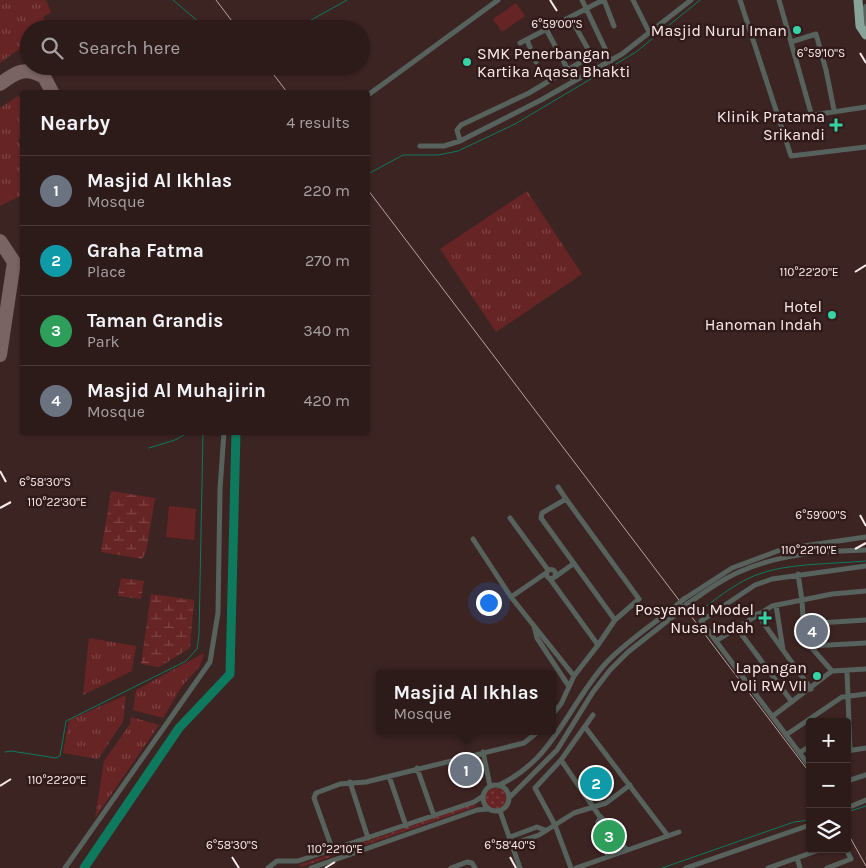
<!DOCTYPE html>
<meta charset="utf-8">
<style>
:root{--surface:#2d1b1a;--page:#352423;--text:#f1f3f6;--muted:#a7a1a2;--line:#483939;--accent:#8bbbb9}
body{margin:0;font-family:Karla,sans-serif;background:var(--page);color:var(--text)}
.controls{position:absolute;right:15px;bottom:15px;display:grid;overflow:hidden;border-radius:5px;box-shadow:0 1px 4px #0004}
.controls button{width:45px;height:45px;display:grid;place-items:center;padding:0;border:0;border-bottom:1px solid var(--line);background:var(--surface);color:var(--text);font:25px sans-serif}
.you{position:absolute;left:488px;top:602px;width:18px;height:18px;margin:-12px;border:4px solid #fff;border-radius:50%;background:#1a73e8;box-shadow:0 0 0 8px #1a73e833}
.badge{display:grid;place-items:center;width:32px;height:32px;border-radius:50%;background:var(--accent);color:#fff;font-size:16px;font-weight:700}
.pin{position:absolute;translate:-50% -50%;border:2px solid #fff;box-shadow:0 1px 5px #0006}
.popup{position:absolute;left:376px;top:670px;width:180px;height:65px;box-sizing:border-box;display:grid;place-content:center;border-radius:5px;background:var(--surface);filter:drop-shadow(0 1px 4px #0005);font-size:16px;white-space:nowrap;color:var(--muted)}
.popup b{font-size:19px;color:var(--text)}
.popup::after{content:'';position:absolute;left:50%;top:100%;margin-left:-10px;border:10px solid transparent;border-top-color:var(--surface)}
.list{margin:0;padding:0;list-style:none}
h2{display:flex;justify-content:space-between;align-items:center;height:65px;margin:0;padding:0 20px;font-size:21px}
h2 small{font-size:16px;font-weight:400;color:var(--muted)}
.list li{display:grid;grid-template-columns:32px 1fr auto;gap:15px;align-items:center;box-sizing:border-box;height:70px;padding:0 20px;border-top:1px solid var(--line)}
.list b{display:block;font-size:19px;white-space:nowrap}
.list p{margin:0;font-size:16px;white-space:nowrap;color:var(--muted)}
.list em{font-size:16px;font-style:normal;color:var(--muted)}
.icon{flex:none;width:28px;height:28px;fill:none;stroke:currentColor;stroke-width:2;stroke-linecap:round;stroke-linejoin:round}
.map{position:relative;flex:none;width:866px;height:868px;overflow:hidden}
.search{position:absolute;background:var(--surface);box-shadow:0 1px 4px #0004;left:20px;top:20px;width:350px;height:55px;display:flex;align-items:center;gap:12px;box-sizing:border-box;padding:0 18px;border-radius:28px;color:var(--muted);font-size:19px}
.panel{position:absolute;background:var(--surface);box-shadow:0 1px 4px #0004;left:20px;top:90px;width:350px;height:345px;border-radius:5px}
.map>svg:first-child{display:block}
.grass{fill:url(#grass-tufts)}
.wetland{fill:url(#wetland-marsh)}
.park{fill:url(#park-crowns)}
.garden{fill:url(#garden-dots)}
.pitch{fill:#672425}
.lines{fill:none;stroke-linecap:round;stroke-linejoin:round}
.stream{stroke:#0d7a5e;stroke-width:1}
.river{stroke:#0d7a5e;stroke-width:9}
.taxiway{stroke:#7a6463;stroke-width:14}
.minor{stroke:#57625d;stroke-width:5}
.tertiary{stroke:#57625d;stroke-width:6}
.trunk{stroke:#88a398;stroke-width:9}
.rail{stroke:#b7a4a3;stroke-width:1}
.minor-bridge{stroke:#57625d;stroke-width:5}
.ticks{fill:none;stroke:#fbebea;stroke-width:2}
.poi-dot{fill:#35d4a7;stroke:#311b1a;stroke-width:2}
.labels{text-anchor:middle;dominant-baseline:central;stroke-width:5;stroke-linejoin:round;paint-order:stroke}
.poi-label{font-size:16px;fill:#fbebea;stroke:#311b1a;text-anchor:end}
.ticks-label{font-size:12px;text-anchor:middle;fill:#fbebea;stroke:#311b1a;stroke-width:5;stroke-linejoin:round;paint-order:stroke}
</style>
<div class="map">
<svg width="866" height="868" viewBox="0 0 866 868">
<defs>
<pattern id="grass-tufts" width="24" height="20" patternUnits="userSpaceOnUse" patternTransform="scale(1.25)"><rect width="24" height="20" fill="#672425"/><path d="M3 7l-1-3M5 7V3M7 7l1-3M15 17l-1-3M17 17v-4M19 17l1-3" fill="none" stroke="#7e4445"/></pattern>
<pattern id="wetland-marsh" width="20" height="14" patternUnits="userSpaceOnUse" patternTransform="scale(1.25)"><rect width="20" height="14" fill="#672425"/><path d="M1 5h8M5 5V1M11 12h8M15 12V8" fill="none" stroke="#7e4445"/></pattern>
<pattern id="park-crowns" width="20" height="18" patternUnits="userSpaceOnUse" patternTransform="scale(1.25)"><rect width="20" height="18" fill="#672425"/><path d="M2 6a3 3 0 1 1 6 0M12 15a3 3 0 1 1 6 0" fill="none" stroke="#7e4445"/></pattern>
<pattern id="garden-dots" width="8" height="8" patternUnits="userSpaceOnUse" patternTransform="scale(1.25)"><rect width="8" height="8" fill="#672425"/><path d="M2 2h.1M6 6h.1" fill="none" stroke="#7e4445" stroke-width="1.8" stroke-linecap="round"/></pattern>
</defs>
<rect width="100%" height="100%" fill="#3c2423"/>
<path class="grass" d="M0,0H46L51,12L43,17L47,25L43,29H29V42L0,63Z
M18,96L22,99V136L18,139L22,149V195L0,206V108Z
M527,191L582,274L496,332L440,249Z
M89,638L136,646L132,671L83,695Z
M204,653L200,666L182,686L163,718L133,710L136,690Z
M126,695L123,722L98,759L63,753L69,720Z
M131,717L159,725L95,818L104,761L130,724Z"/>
<path class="wetland" d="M111,491L155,498L146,552L142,559L101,552Z
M121,578L144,581L141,599L118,596Z
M151,594L194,600L190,648L159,667L141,664Z"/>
<path class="park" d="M605,825L619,842L616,850L608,848L602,829Z"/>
<path class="garden" d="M485 799a11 11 0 1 1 22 0a11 11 0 1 1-22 0Z
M471,805H476L475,807L307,865L300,867L299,865Z"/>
<path class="pitch" d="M516,3L525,16L502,32L493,19Z
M169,506L196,509L194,540L166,537Z"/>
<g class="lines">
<path class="stream" d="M173,0L207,29
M295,29L347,0
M368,174L403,155H438L458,151L515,124L636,52L700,0
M149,448L175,440L189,432
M694,615C714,601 733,584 756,575C786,563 833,564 866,561
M5,752L11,751L56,758L60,756L66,721L186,661L197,649L199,635L203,432
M847,812L866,806
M662,868L794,822L810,820"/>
<path class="river" d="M84,868L179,728L230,674L236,432"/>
<path class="taxiway" d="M40,69L52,92
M0,84C16,72 25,66 44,77
M0,241L14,262L0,355"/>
<path class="minor" d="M582,0L611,61
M604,0L614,26
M633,0L649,32
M740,0L791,156L866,147
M779,0L811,113
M570,17L593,58
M546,29L574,81
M527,40L536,62
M791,42L816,34L826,70L834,110
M520,43L603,0
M368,95L498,0
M780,120L866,107
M460,141L457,130L461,125L529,93L591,56
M420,146H444L460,141L541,100L622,54L691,0
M558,487L566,499
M510,518L548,570
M473,539L511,597L574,676
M546.5 574a4.5 4.5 0 1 1 9 0a4.5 4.5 0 1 1-9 0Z
M798,574L802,600L804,636L810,646L832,671L866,669
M555,577L573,564
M550,579L598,645
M511,597L546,573
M684,599L732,568L783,549L866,537
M687,604C704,593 720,580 739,572C779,554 823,551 866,550
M776,605L783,650
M757,614L811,689
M802,624L866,620
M534,626L537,638L568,685
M736,627L792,702
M716,641L772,606L832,594L866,591
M810,646L866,643
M847,671L850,749
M552,715L561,704L574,676L598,645L615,620L639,599L566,499L542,513L541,518L615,620
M773,716L832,671
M585,727L668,836
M786,735L842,697L866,694
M847,751L866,748
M483,752L490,786
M799,753L810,746
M561,760L600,817
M810,767L701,621L755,585L772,579L866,566
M417,768L434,816
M389,776L406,826
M847,781L866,775
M350,782L368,838
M483 798a13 13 0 1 1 26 0a13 13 0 1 1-26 0Z
M499,785C554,760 568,705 606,663C625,643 649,627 671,610
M509,798L557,750L593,692L610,670L628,652L675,615
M847,808L866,800
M500,811L520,868
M510,837L537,827L545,830
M512,844L539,835L574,813L606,803L630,785
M333,851L314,798L316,793L340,784L366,782L524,743L539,731
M608,857L598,822L601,817L627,850
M797,858L800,868
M65,868L210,662L218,613L220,489L224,432
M268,868L277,861H298L474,802L483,796
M311,868L477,810L488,809
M451,868L467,862L472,863L475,868
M571,868L555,825L535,788L561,760L593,715
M576,868L679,832
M686,868L810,825
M768,868L822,849
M827,868L851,859L846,849"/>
<path class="tertiary" d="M866,7V31"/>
<path class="trunk" d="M858,0L860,26L866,35"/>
<path class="rail" d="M216,0L238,29
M267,66L287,92
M368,190L810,773
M847,832L866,866"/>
<path class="minor-bridge" d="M671,610L684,599
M675,615L687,604"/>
</g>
<path class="ticks" d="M550,0L557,11M860,53L866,63M855,272L866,265M0,471L6,482M0,508L11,502M860,515L866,526M855,549L866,543M0,786L11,779M232,857L239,868M510,857L516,868M325,868L335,862"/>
<g class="poi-dot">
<circle cx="797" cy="30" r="5"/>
<circle cx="467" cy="62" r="5"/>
<path d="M833.5 117.5h5v5h5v5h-5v5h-5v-5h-5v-5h5z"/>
<circle cx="832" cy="315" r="5"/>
<path d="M762.5 610.5h5v5h5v5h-5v5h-5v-5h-5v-5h5z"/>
<circle cx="817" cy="676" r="5"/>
</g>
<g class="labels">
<g class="poi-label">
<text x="787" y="30">Masjid Nurul Iman</text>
<text x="477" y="53" text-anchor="start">SMK Penerbangan<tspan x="477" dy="18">Kartika Aqasa Bhakti</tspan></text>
<text x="825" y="116">Klinik Pratama<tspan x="825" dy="18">Srikandi</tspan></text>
<text x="822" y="306">Hotel<tspan x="822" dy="18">Hanoman Indah</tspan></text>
<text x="754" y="609">Posyandu Model<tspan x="754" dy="18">Nusa Indah</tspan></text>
<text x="807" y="667">Lapangan<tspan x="807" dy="18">Voli RW VII</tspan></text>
</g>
</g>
<g class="ticks-label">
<text x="557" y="28">6°59'00"S</text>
<text x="821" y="57">6°59'10"S</text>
<text x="809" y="276">110°22'20"E</text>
<text x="45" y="486">6°58'30"S</text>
<text x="57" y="506">110°22'30"E</text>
<text x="821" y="519">6°59'00"S</text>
<text x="809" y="554">110°22'10"E</text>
<text x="57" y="784">110°22'20"E</text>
<text x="232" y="849">6°58'30"S</text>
<text x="510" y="849">6°58'40"S</text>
<text x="335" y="853">110°22'10"E</text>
</g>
</svg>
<div class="controls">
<button>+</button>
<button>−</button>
<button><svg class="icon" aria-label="layers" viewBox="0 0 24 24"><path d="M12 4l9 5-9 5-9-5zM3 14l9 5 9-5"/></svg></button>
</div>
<div class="you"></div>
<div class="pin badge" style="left:466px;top:770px;background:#6b7280">1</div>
<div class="popup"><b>Masjid Al Ikhlas</b>Mosque</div>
<div class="pin badge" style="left:596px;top:783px;background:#0f9aa8">2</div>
<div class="pin badge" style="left:609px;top:836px;background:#2e9e5b">3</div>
<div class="pin badge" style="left:812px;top:631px;background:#6b7280">4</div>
<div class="search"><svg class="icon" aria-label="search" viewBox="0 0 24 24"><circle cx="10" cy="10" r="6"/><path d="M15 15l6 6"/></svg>Search here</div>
<section class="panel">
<h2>Nearby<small>4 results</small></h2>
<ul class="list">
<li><span class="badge" style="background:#6b7280">1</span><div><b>Masjid Al Ikhlas</b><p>Mosque</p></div><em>220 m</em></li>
<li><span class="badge" style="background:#0f9aa8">2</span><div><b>Graha Fatma</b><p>Place</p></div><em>270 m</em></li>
<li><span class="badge" style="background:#2e9e5b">3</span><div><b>Taman Grandis</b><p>Park</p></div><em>340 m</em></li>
<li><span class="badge" style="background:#6b7280">4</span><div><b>Masjid Al Muhajirin</b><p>Mosque</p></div><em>420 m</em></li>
</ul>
</section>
</div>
